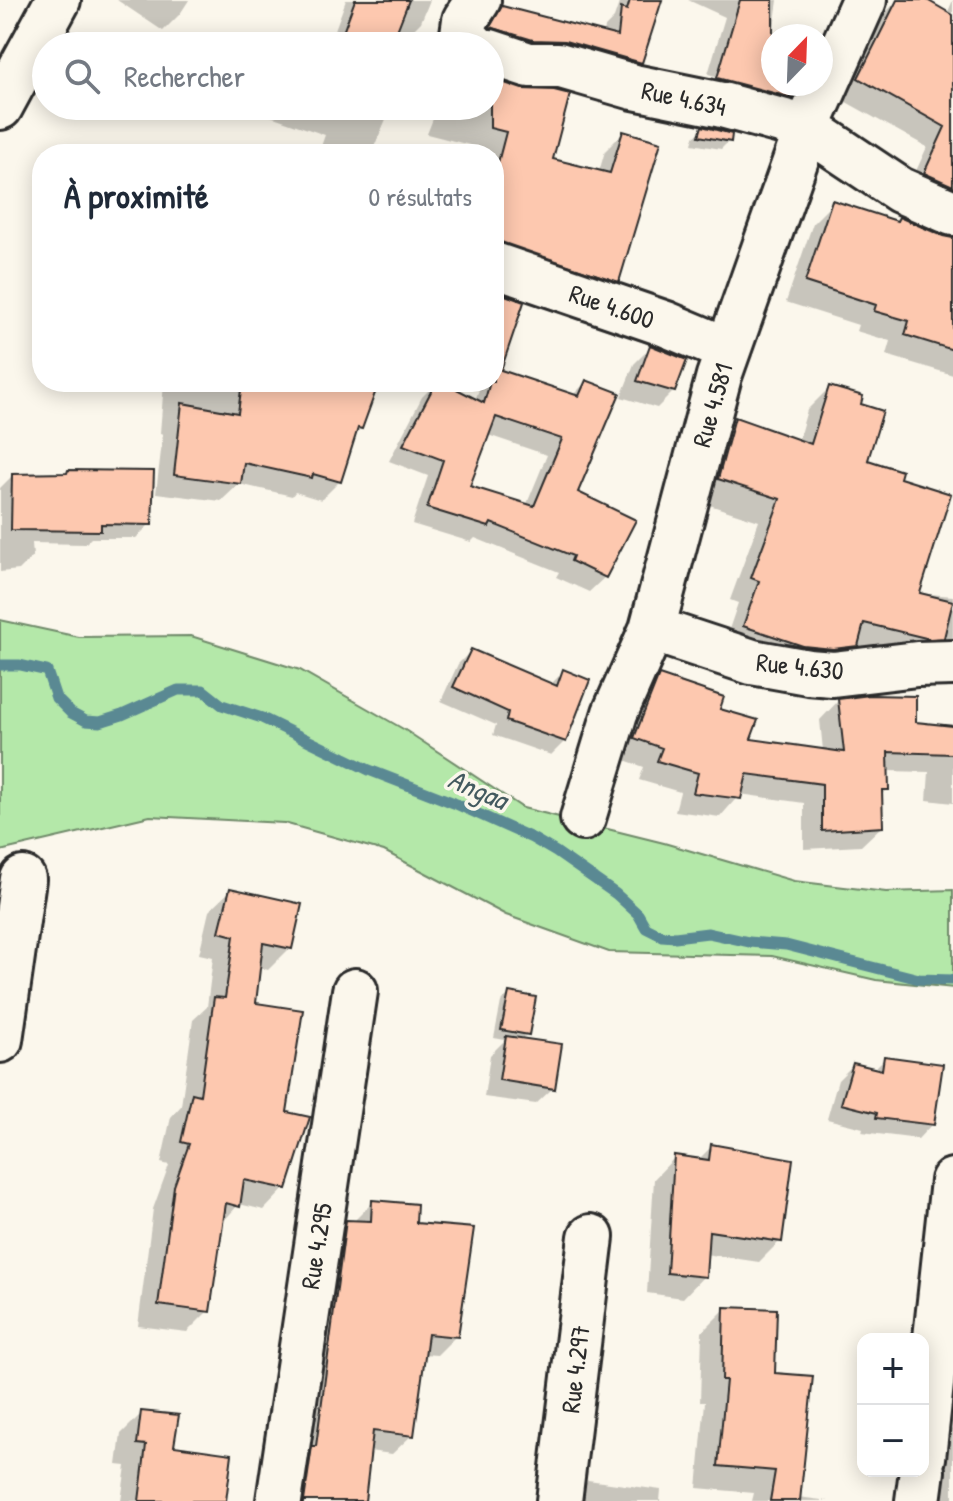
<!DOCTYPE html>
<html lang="fr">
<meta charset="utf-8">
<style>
:root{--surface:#fff;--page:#f6f6f7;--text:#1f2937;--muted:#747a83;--line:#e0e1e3}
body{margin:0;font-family:"Patrick Hand",sans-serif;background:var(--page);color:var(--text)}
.controls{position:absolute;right:24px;bottom:24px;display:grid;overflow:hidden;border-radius:16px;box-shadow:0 4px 20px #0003}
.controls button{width:72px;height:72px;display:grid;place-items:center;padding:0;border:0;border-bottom:2px solid var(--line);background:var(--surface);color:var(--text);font:40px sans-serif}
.compass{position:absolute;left:761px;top:24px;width:72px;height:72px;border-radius:50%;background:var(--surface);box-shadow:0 4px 20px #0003;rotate:23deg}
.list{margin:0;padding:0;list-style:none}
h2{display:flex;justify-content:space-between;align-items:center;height:104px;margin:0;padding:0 32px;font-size:34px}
h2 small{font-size:26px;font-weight:400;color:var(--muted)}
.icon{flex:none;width:44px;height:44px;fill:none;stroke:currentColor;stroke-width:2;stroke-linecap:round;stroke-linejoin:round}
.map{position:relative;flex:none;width:953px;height:1501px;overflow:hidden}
.search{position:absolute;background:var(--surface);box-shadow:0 4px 20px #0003;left:32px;top:32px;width:472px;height:88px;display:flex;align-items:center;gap:20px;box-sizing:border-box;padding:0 28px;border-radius:44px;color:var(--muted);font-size:30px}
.panel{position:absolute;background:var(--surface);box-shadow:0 4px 20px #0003;left:32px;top:144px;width:472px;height:248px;border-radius:32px}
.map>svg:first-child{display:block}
.green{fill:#b4e8a9;stroke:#708a6a;stroke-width:2}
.shadow{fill:#0003;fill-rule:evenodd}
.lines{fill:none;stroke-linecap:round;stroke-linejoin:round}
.stream{stroke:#5a8993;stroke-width:11}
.building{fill:#fdc8af;stroke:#2b2b2b;stroke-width:2;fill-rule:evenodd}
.minor-casing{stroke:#2b2b2b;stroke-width:50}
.minor{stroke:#fbf7ec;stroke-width:44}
.labels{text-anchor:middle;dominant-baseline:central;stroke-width:7;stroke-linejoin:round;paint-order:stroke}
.street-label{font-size:26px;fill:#2b2b2b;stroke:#fbf7ec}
.water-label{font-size:28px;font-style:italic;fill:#435a5f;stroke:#fbf7ec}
</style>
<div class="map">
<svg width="953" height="1501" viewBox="0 0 953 1501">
<rect width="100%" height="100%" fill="#fbf7ec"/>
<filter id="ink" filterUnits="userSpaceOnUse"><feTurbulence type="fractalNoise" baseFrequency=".0125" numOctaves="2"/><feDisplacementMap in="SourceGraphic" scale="16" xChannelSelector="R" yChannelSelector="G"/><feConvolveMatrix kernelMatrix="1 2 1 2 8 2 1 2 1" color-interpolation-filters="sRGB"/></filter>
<g filter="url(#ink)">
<path class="green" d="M0,620L79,637L191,636L300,670L405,730L523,808L664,843L794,881L886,892L953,890V988L876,980L772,956L609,952L506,915L384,851L284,823L150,816L0,851Z"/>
<path class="shadow" d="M117,0H189L180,14L163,31Z
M346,0H430L421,22L406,37L394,34L389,46H329Z
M620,0H660L640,62L624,79L490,48L485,25L502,8L604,35L605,27L614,18Z
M688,0H778L773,36V84L796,87L791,97L775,113L702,94L707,78L767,94V89L708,74L725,17Z
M898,0H923L947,14L953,0V218L906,193L927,147L839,98L880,18Z
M490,80L550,161L599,172L605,151L623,133L618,281L600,298L494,262V154H488L489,150L427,134L438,106H490Z
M268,106H377L390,110L371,154H324L319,152L325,135L265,114Z
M703,129L729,141L721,149L692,144L694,137Z
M833,203L953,239V375L886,355L890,341L856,331L858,325L786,302L813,223Z
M651,347L674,391L657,408L621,397L634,364Z
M164,382H377L360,428L354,434L340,481L321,500L295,492L292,496L239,484L221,501L156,493L163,434L160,433Z
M437,382L475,400L482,382L572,396L586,382L576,493L605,577L589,592L556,577L559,572L475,538L471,542L412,524L428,476L389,461L422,397ZM488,435L547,455L526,506L468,488Z
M829,388L859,406L866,461L897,480L918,593L953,596V673L854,647L834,667L723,647L738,603L730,600L759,521L697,501L714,441L736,419L798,441L807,410Z
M68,472L150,524L136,538H91L85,544L32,543L33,556L19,570L0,572V488L12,476L65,475Z
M471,651L550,685L564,671L565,741L551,755L493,735L496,725L441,701L458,664Z
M660,677L717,710L748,741L823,751L820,720L839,700L914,724L953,728V803L927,800L929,772L887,771V789L880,796L881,827L861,846L804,849V803L740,794L720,817L675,811L680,792L639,780L644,767L616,757L640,696Z
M231,890L290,948L268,970L258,967L254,1005L285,1114V1188L264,1210L239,1204L221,1224L208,1311L187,1332L138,1326L153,1209L169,1165L161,1163L171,1117L181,1106L193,1020L207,1007L213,957L199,954L209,911Z
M509,994L527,1034L521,1040L553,1088L536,1104L484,1097L490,1055L505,1040L494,1038L501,1002Z
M885,1058L932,1124L918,1139L862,1132L863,1128L827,1119L838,1080L853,1065L873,1070Z
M712,1146L780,1241L759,1262L705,1254L704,1276L683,1298L647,1293L654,1179L675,1157L698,1160Z
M373,1202L456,1336L437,1355L423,1354L412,1435L392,1454L369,1451L363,1501H288L327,1241L347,1222H353Z
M725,1309L773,1375L798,1497L829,1501H752L754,1493L697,1488L705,1402H700L702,1332Z
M142,1413L172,1448L224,1501H121L126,1466L117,1465L121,1434Z
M953,1428V1501H929L940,1481L948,1433Z
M588,1480L661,1490L660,1501H570L571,1497Z"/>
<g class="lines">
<path class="stream" d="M0,665H20L47,671L56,698L71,713L86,721L100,722L122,715L178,690H203L222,705L262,718L369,770L454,803L532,838L556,852L616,894L638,914L646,928L662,936L675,937L708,933L749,942L786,945L919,979L953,980"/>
</g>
<path class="building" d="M355,0H409L391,46H338Z
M630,0H662L642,63L565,41L533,40L490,27L502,6L618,36L621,8L627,10Z
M740,0H773V84L798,86L793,98L717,78Z
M897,0H927L953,15V186L924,173L945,127L858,78Z
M490,78L522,89L554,90L570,94L553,159L610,173L623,131L661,142L619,282L494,241V178L506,132L490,128Z
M702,126L732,134L731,142L699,136Z
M832,200L897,221L899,217L943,236L953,238V350L905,335L909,321L874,311L876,305L805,282Z
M494,291L524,302L501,370L579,396L586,380L620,393L578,492L636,520L606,578L571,561L573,556L491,523L489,527L427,508L443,460L403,445L436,382H443L484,403L490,382H494ZM496,417L562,439L534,506L470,486Z
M650,345L687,360L675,392L637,381Z
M242,382H379L362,429L358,428L341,482L313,474L312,478L244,463L241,484L174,475L182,403L238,413Z
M829,386L863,396L861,404L883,411L868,460L902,471L900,478L951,494L920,593L953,601L944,638L930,639L864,623L858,646L833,649L803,646L743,626L759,581L751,578L780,499L718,479L735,417L811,444Z
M68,470L154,471L152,525L101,524V531L11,530L12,474L67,473Z
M471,649L557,686L563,669L590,680L566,742L506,721L508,712L453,687Z
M659,675L724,697L720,709L758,720L751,739L844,752L838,699L870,695L916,696V722L953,726V754L888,752L889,790H882L883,827L822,831V784L747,774L741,799L693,793L698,773L657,761L662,748L634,738Z
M230,888L302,904L292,949L263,943L256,1003L303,1010L287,1112L310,1117L287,1189L244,1180L240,1207L226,1203L210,1312L158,1305L174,1186L189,1144L181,1142L192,1093L200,1095L214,997L225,998L234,936L219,932Z
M509,992L536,997L529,1035L501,1030Z
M506,1036L562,1044L555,1089L499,1080Z
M884,1056L943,1064L934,1125L876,1118L877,1113L841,1104L853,1063L882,1070Z
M711,1144L793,1159L782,1242L709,1231L706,1277L667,1273L674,1155L709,1160Z
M372,1200L417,1204L416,1223L474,1228L458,1337L428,1334L414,1436L373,1431L365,1501H304L312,1446H316L346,1220L371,1221Z
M724,1307L777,1309L775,1373L813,1376L800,1501H770L775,1471L718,1466L726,1380H722Z
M141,1411L179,1415L174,1446L232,1454L226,1501H139L146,1445L137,1444Z"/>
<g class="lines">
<defs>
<path id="minor" d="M474,46L463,34L465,20L478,0
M490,52L529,65H558L634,87L722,105L807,128L900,190L953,213
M0,107L58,0
M494,265L666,324L728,350
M652,629L752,662L808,672L833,674L917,664L953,663
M583,818L615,713L652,629L719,376L807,128L864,0
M0,1040L23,879
M923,1458L953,1181
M279,1501L355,991
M559,1501L591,1237
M918,1501L922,1471"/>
</defs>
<use href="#minor" class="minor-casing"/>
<use href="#minor" class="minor"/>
</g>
</g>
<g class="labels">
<g class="street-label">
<text transform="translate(684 98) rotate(12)">Rue 4.634</text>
<text transform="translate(612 306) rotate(19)">Rue 4.600</text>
<text transform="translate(712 405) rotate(-74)">Rue 4.581</text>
<text transform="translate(800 666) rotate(6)">Rue 4.630</text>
<text transform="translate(316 1246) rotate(-81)">Rue 4.295</text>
<text transform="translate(575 1369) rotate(-83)">Rue 4.297</text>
</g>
<g class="water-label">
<text transform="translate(478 789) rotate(23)">Angaa</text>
</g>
</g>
</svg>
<div class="controls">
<button>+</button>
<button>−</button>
</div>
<svg class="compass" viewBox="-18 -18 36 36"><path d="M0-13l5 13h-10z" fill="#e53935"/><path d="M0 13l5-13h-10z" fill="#747a83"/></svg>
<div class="search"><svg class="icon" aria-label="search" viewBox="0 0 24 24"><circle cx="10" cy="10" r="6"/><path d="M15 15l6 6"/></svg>Rechercher</div>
<section class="panel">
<h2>À proximité<small>0 résultats</small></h2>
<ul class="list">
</ul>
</section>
</div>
